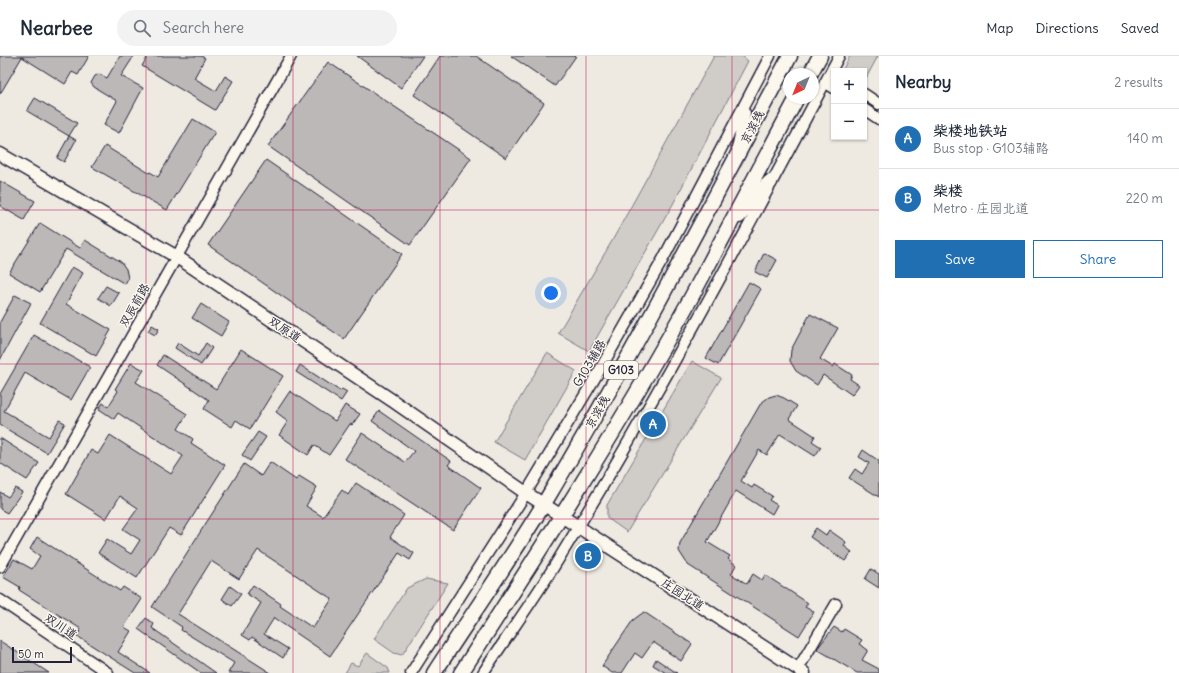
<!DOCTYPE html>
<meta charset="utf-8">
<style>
:root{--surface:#fff;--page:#f2f2f3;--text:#1f2937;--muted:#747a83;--line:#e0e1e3;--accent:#1f6fb2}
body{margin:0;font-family:Delius,"LXGW WenKai TC",sans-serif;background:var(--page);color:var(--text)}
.controls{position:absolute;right:12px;top:12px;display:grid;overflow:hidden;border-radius:0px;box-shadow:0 1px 3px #0004}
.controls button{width:36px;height:36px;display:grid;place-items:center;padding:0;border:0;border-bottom:1px solid var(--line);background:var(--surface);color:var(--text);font:20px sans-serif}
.compass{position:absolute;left:783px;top:12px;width:36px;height:36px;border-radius:50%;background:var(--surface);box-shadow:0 1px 3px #0004;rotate:223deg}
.scale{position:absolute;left:12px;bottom:10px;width:60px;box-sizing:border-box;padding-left:4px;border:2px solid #22223b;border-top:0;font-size:11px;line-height:14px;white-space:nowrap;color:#22223b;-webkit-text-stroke:3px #fbf7ec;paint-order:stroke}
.you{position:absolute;left:551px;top:237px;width:14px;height:14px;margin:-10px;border:3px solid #fff;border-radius:50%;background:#1a73e8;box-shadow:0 0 0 6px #1a73e833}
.badge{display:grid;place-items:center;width:26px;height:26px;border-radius:50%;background:var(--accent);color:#fff;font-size:13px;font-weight:700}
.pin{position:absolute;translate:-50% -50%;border:2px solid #fff;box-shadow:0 1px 4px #0006}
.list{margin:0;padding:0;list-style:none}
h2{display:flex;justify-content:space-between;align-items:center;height:52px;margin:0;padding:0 16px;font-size:17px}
h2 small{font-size:13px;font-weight:400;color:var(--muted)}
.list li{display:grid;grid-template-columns:26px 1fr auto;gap:12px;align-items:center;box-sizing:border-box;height:60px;padding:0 16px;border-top:1px solid var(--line)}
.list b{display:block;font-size:15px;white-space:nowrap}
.list p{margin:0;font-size:13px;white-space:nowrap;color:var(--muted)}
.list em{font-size:13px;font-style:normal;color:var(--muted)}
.actions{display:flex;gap:8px;padding:12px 16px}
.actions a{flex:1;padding:9px 0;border:1px solid var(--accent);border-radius:0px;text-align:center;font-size:14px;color:var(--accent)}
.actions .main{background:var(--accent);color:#fff}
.icon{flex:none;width:22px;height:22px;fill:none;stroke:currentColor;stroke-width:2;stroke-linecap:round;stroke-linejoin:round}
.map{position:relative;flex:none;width:879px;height:617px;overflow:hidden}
header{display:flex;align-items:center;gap:24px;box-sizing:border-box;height:56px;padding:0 20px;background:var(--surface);border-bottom:1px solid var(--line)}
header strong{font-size:19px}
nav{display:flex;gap:22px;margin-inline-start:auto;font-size:14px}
.search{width:280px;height:36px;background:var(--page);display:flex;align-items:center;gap:10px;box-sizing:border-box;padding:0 14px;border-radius:22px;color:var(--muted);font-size:15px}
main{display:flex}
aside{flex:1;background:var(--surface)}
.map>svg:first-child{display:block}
.green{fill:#d0cdc9;stroke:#797882}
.building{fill:#bcb8b8;stroke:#22223b}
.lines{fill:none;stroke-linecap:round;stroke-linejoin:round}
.minor-casing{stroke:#22223b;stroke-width:13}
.major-casing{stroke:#22223b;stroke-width:15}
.highway-casing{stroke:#22223b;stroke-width:17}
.minor{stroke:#fbf7ec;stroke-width:10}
.major{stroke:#fbf7ec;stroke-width:12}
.highway{stroke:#fbf7ec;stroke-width:14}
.grid{fill:none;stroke:#c2185b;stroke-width:1;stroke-opacity:0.55}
.labels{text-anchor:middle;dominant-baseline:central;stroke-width:3;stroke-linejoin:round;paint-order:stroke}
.shield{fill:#fbf7ec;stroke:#636270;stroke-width:1}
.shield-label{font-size:11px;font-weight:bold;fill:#22223b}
.street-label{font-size:12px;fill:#22223b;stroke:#fbf7ec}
</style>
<header>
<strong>Nearbee</strong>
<div class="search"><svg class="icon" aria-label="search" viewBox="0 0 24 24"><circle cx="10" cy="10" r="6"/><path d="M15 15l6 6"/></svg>Search here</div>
<nav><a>Map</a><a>Directions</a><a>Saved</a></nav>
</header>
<main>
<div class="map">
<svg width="879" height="617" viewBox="0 0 879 617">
<rect width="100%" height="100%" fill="#eeeae2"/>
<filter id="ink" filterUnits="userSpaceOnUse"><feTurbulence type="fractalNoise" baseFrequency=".025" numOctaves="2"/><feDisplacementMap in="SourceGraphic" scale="8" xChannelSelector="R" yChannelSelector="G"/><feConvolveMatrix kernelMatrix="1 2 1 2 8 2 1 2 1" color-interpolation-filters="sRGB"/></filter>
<g filter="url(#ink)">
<path class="green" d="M714,0H742L748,5L673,148L589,295L558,277L612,185Z
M850,0H878L864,26V15H845L843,13Z
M547,297L576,315L525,404L494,386Z
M692,305L721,322L627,476L607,462V449Z
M426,523L448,527L402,599L394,597L374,583L407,532Z
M367,597L388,612L390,617H345L351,607L358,610Z"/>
<path class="building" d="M0,0H89L78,19L72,16L65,28L22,1L0,38Z
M120,0H134L121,20L143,32L119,77L104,69L117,45L94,31L91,27L95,20L99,18L107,22Z
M148,0H201L205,2L194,22L216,35L225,20L233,25L215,54L142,10Z
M357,0H423L401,32Z
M440,0H476L544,47L506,102L414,39Z
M511,0H576L555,30Z
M328,6L471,102L410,189L268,90Z
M35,42L77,67L69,80L27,55Z
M193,63L215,76L167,154L92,111L105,90L149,117L150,116L158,121Z
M69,80L76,84L64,106L57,102Z
M266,104L402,198L344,283L208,189Z
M0,125L35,145L24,164L0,150Z
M40,167L80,192L85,184L121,206L126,213L128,222L125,228L66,193L40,236L9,217Z
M764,197L777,204L767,222L755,216Z
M72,211L83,217L66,248L111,274L96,300L40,267Z
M749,226L761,233L718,309L706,302Z
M106,230L119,237L111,250L98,242Z
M15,239L31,247L0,304V266Z
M201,248L229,266L221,280L192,262Z
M810,258L838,272L820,303L833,311L835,308L852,319L850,323L859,329L852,339L823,319L817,329L796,315L790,305L791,294Z
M152,269L159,273L155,279L148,275Z
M34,279L90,311L71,344L25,317L4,355L49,381L59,364L65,367L47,397L0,369V338Z
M178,287L198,300L206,287L212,292L201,309L175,292Z
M241,293L283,320L250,373L236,364L232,371L204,353L209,344L157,309L163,299L216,333Z
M131,307L144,314L136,326L187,358L178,373L193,383L191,387L225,409L181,479L169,472L137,522L98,497L107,483L131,498L140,484L123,473L138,452L120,440L106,463L66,438L91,394L98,398L110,379L171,418L183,400L118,357L114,363L99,353L103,347L108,351L118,335L115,333Z
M300,309L340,335L342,333L347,336L341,345L296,316Z
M290,335L335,365L345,349L360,358L352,369L350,368L329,399L314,389L308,399L279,379L288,365L276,356Z
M776,339L784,342L797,350L789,363L815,380L812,385L821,391L815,400L780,378L767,399L759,394L741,425L752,432L754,429L772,440L769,444L777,449L772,458L736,435L707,486L730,500L728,503L736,509L731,518L744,526L747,528L753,518L762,524L765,519L808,547L805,551L814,556L799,580L688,509L679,495L680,487L761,347L769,341Z
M379,355L451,405L448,409L481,432L453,474L345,403L362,377L405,406L414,395L372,365Z
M258,376L266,381L250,405L242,399Z
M0,382L39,407L27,424L0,407Z
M863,394L879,405V441L849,422L855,413L862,418L869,407L859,401Z
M270,406L296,424L299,420L317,431L306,450L323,461L342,434L348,439L356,427L404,459L390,481L414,497L410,504L399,497L330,600L274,562L264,578L288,593L283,602L252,581L250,584L242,579L261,547L247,538L253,529L281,548L280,550L313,572L332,543L258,494L239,523L211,505L178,558L271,617H228L234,607L181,574L182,571L152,551L244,408L261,420Z
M15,432L22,436L7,457L0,453V436L8,441Z
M816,472L826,479L829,474L846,486L844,490L852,496L845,505L810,481Z
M37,481L120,535L123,531L142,543L124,571L131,575L118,596L150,617H135L113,603L77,580L81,573L19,534L20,531L3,521L14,503L32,513L40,500L30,493Z
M871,513L879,518V532L865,523Z
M230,530L241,538L232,550L222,543Z
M644,556L692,588L681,605L653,586L642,602L635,597L622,617H612L602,610L633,564Z
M146,562L154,568L152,572L216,617H201L138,573Z
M834,571L842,576L844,573L862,584L859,588L868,594L862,604L879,613V617H857L817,593Z
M0,585L49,617H0Z
M656,603L677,617H666L653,609Z"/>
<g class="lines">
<defs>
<path id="minor" d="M825,26L834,32
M864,38L879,48
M864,53L879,63
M737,92L745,57
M0,511L291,0
M0,544L108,617
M798,613L836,548
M411,617L526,437L598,317L662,205L770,0
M483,617C508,579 535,542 558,504C659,340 749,170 839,0"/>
<path id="major" d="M0,98L177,201L393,345L526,437L804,617"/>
<path id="highway" d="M810,18L820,0
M739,160L770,126
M434,617C471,560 510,504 545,446C632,300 710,150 790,0
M461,617C541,493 621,369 692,240C727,174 762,108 797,42"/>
</defs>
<use href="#minor" class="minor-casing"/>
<use href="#major" class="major-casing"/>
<use href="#highway" class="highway-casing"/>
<use href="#minor" class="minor"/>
<use href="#major" class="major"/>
<use href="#highway" class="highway"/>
</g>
</g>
<path class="grid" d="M146,0V617M293,0V617M440,0V617M586,0V617M732,0V617M0,154H879M0,308H879M0,463H879"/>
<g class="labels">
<rect class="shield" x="604" y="305" width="34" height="18" rx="3"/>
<g class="shield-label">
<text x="621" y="314">G103</text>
</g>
<g class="street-label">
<text transform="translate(752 71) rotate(-62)">京滨线</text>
<text transform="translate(134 249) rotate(-60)">双辰前路</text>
<text transform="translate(285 273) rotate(34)">双原道</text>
<text transform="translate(589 307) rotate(-60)">G103辅路</text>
<text transform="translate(597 356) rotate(-60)">京滨线</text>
<text transform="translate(683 538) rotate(33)">庄园北道</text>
<text transform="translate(61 570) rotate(34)">双川道</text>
</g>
</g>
</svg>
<div class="controls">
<button>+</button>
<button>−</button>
</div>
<svg class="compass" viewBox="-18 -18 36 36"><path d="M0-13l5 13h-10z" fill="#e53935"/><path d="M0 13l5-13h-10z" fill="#747a83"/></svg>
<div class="scale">50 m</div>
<div class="you"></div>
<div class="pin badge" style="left:653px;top:368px">A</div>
<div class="pin badge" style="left:588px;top:500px">B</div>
</div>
<aside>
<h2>Nearby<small>2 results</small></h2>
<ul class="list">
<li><span class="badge">A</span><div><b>柴楼地铁站</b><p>Bus stop · G103辅路</p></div><em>140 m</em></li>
<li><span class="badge">B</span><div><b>柴楼</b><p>Metro · 庄园北道</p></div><em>220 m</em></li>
</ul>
<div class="actions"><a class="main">Save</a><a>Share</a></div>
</aside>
</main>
